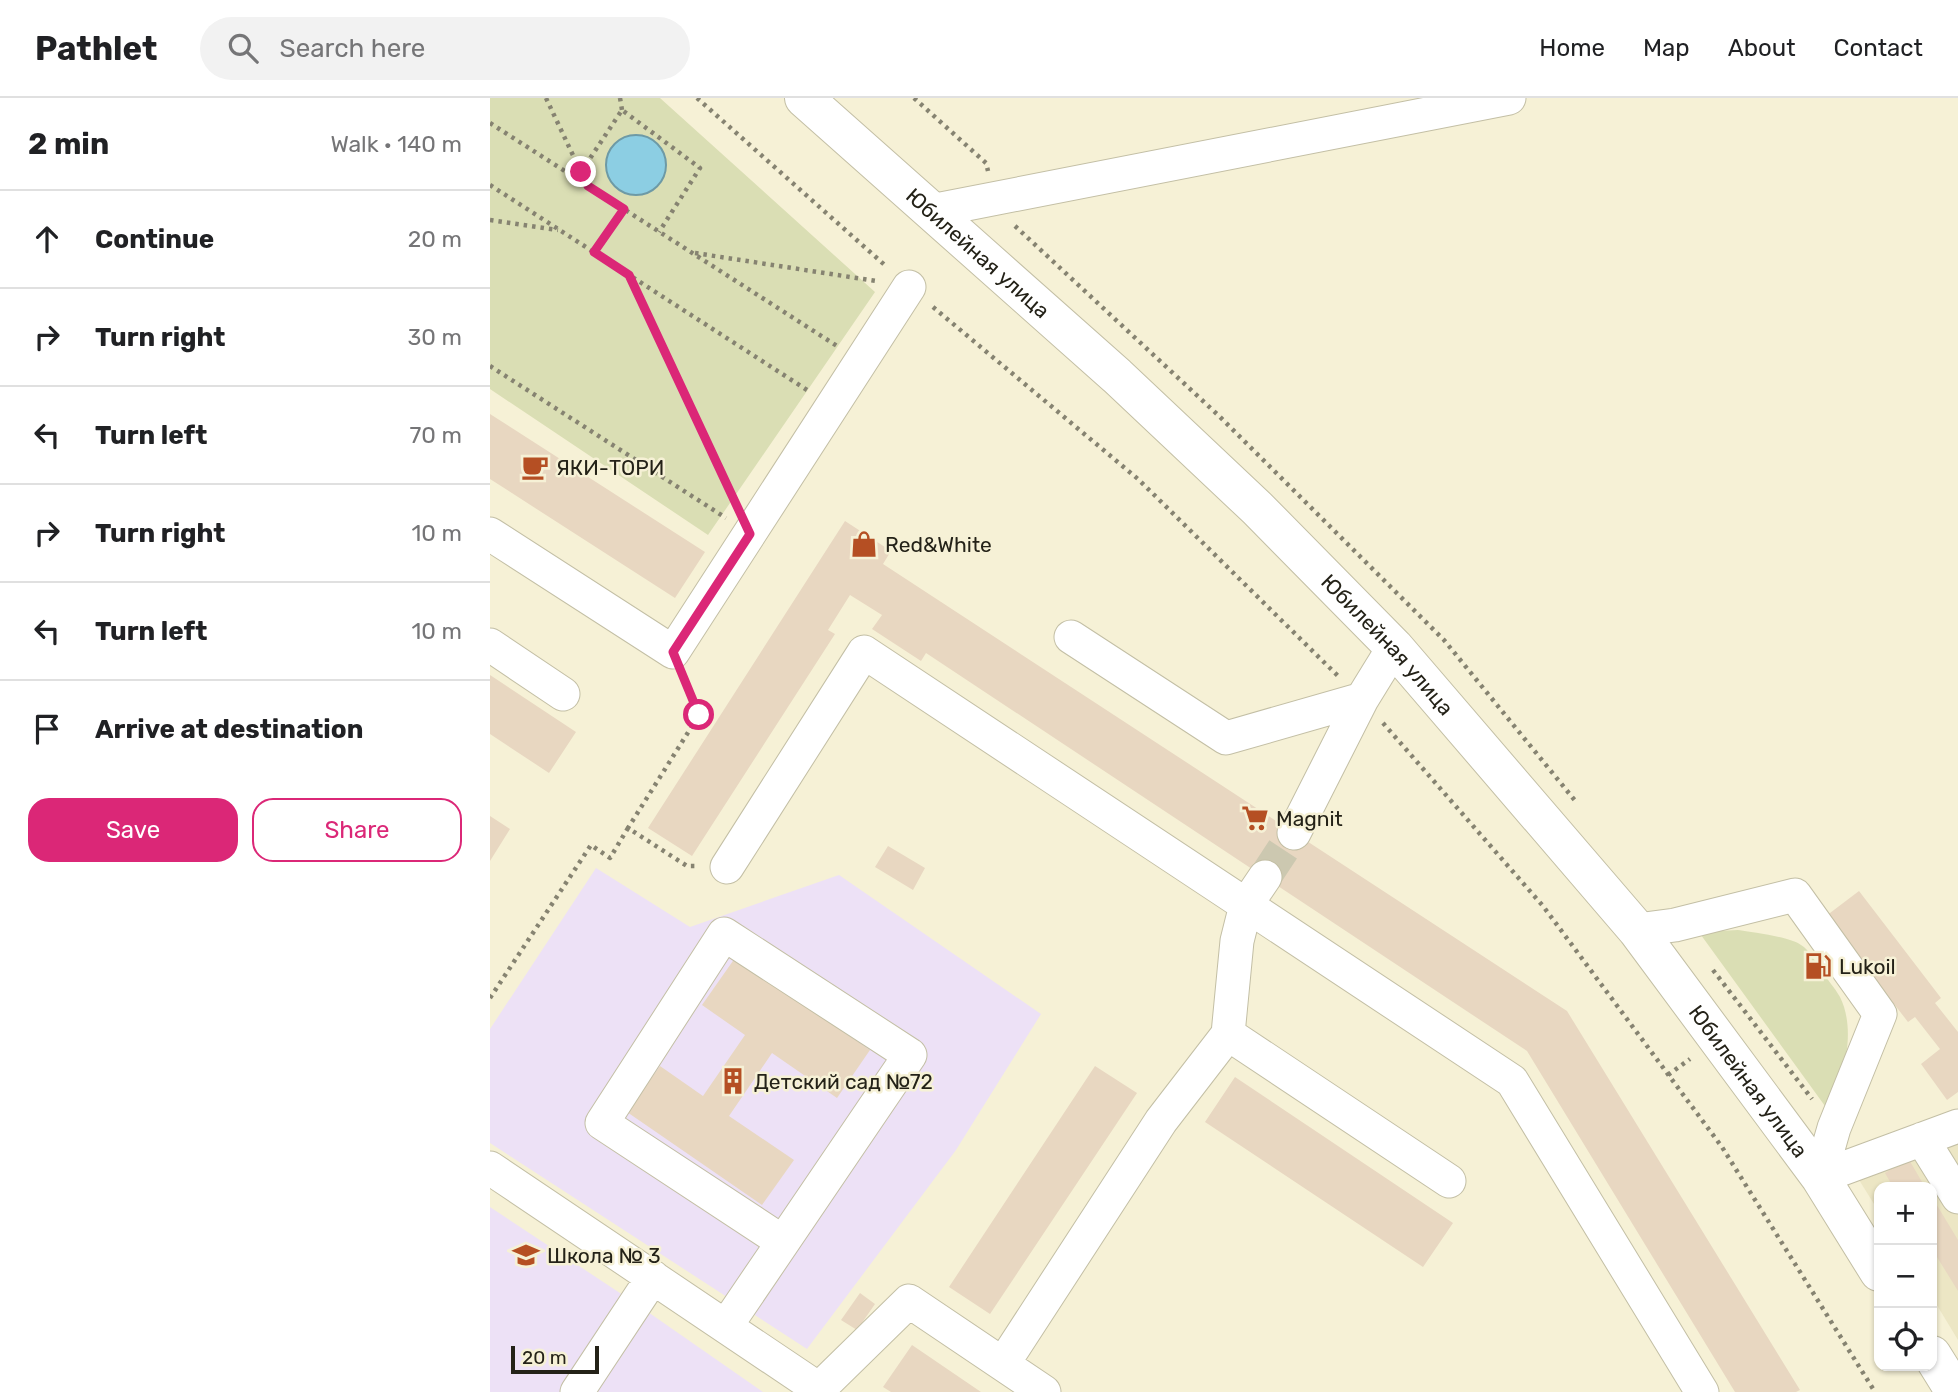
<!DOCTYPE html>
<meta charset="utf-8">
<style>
:root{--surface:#fff;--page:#f2f2f2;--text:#202124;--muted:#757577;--line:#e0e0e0;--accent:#db2777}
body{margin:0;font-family:Rubik,sans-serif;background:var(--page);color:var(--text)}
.controls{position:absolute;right:21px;bottom:21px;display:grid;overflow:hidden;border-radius:14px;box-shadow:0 2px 5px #0004}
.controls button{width:63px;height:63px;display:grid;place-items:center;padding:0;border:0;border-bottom:2px solid var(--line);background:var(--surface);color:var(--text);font:35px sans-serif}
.scale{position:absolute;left:21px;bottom:18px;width:88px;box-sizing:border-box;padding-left:7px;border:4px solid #242218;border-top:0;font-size:19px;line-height:24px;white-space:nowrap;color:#242218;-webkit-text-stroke:5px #f6f1d6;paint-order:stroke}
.stop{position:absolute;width:21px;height:21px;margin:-16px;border:5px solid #db2777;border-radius:50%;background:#fff}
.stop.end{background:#db2777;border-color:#fff;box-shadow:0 2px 7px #0008}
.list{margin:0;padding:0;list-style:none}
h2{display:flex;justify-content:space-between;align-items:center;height:91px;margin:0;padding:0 28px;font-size:30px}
h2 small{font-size:23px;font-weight:400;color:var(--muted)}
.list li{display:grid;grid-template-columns:46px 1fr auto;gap:21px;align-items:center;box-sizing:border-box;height:98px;padding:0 28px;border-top:2px solid var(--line)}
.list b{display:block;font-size:26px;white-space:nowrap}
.list em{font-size:23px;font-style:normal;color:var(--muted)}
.actions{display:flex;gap:14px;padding:21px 28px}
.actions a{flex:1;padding:16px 0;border:2px solid var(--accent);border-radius:21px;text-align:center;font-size:24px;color:var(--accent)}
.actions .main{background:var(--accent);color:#fff}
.icon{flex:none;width:38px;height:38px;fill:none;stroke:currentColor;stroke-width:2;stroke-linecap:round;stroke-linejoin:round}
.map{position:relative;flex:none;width:1468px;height:1294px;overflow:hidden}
header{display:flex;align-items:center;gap:42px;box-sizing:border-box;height:98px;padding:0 35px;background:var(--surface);border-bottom:2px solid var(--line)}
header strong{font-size:33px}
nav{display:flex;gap:38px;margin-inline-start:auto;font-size:24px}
.search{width:490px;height:63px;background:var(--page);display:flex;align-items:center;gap:18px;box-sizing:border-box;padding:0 24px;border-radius:38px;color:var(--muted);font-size:26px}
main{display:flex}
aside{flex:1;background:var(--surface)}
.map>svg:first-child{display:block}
.built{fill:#ece6c4}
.education{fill:#ede1f6}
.green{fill:#dadeb4}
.water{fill:#8ccee3;stroke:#6d9aa6;stroke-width:2}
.building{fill:#e8d7c1}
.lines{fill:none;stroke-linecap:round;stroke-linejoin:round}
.minor-tunnel{stroke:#ccc8b0;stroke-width:33;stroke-dasharray:33 17;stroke-linecap:butt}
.minor-casing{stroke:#c3bfa5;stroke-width:35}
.major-casing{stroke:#c3bfa5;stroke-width:40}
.path{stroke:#868371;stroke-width:4.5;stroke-dasharray:3.5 5;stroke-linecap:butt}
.minor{stroke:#fff;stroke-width:33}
.major{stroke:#fff;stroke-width:38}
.route{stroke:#db2777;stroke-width:9}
.labels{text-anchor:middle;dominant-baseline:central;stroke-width:5;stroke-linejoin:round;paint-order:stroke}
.street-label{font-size:21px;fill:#242218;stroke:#f6f1d6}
.poi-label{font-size:21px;fill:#242218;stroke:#f6f1d6;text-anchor:start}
</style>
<header>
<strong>Pathlet</strong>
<div class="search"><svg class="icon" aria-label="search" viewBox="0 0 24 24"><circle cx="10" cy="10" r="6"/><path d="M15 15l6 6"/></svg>Search here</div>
<nav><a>Home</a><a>Map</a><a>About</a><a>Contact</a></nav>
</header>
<main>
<aside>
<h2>2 min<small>Walk · 140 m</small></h2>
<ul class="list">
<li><svg class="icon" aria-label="ahead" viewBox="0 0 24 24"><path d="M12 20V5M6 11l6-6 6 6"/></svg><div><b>Continue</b></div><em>20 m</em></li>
<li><svg class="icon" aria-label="right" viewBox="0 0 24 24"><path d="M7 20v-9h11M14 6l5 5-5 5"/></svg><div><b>Turn right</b></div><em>30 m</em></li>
<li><svg class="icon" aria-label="left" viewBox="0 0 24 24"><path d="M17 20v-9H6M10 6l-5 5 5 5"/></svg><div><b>Turn left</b></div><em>70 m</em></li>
<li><svg class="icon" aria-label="right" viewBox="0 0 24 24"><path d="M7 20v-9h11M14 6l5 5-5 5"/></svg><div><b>Turn right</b></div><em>10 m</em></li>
<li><svg class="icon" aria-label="left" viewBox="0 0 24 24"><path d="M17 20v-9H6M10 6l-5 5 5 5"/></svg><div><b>Turn left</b></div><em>10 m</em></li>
<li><svg class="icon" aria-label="arrive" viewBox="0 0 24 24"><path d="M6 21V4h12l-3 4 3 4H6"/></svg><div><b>Arrive at destination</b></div></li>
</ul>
<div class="actions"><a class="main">Save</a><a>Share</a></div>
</aside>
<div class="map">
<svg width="1468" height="1294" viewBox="0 0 1468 1294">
<rect width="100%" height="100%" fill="#f6f1d6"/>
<path class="built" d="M1468,1028V1242L1442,1199V1089H1389V1114L1366,1077Z"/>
<path class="education" d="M106,770L200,829L349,777L551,916L466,1052L317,1251L0,1045V931Z
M0,1109L145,1205L273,1294H0Z"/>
<path class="green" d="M0,0H170L385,194L218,437L0,291Z
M1248,832C1262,834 1300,839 1311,847C1319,851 1326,865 1331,873C1337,881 1345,890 1350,899C1366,931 1356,980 1335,1008L1211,837L1229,833Z"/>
<path class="water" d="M116 67a30 30 0 1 1 60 0a30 30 0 1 1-60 0Z"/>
<path class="building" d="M0,316L215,454L185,500L0,381Z
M355,423L401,453L393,466L1077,913L1310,1292L1306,1294H1245L1037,953L436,555L431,563L382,531L392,517L360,497L338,532L345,536L202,758L158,730Z
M0,577L86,634L59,675L0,636Z
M0,718L20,731L0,763Z
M398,748L435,770L423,792L385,769Z
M1369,793L1451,900L1445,905L1468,934V994L1457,1002L1431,966L1450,951L1425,919L1418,924L1336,818Z
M245,860L380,952L347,1000L282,955L239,1018L304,1062L272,1107L137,1014L170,968L213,998L255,937L212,907Z
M605,968L647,995L500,1216L459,1189Z
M745,979L963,1125L933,1169L715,1024Z
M1418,1060L1435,1089H1403L1395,1075Z
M1442,1099L1468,1142V1193L1442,1151Z
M370,1195L385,1206L367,1232L351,1222Z
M422,1247L491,1294H401L393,1289Z"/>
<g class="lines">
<path class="minor-tunnel" d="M775,779L804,735"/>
<defs>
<path id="minor" d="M441,113L1019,0
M0,436L183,554L419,189
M581,539L736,640L872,601
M0,547L73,596
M804,735L872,601L904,549
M237,769L374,554L1022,983L1212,1294
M1147,832L1185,827L1305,797L1390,916L1344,1030L1330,1079
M738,936L959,1083
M1432,1041L1468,1099
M0,1070L333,1294
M1330,1079L1468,1028
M236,1228L420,957L234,836L112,1025L293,1144
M513,1266L671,1023L738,936L747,843L756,807L775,779
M87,1294L163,1179
M326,1294L419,1203L554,1294"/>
<g id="major">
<path id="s1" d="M314,0L627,278L767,410L904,549L1147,832L1330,1079L1389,1174"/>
<path d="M1442,1257L1465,1294"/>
</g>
</defs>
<use href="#minor" class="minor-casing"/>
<use href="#major" class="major-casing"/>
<path class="path" d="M56,0L97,87
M130,0L132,12
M207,0L397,169
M424,0L496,65L498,73
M0,25L347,248
M91,74L132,12L210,70L169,134
M0,87L317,292
M0,122L68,132
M525,128L728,317L954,542L1087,705
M104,154L134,111
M205,155L386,183
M141,179L245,403
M443,209L648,381L848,578
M0,268L236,420
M194,581L209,617L138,730L197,768H208
M893,625L1053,808L1232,1049L1385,1294
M1223,872L1322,1001
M0,900L101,747L120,760L138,730
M1178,977L1200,961"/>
<use href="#minor" class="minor"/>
<use href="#major" class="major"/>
</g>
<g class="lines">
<path class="route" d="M91,74L98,88L134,111L104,154L139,177L260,436L183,554L209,617"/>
</g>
<defs>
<symbol id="cafe-bare" viewBox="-9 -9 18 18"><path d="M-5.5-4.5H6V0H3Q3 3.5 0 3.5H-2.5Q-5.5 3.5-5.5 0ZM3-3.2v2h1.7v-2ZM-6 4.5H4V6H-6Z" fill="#b54f23" stroke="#f6f1d6" stroke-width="2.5" paint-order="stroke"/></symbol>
<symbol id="shop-bare" viewBox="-9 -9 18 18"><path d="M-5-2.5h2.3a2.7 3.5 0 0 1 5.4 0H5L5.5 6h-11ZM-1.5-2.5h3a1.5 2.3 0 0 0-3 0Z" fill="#b54f23" stroke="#f6f1d6" stroke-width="2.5" paint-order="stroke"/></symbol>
<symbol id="supermarket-bare" viewBox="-9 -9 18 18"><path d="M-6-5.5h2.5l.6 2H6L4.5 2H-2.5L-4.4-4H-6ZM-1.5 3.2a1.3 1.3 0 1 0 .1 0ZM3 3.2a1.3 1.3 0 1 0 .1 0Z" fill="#b54f23" stroke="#f6f1d6" stroke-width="2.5" paint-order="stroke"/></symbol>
<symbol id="fuel-bare" viewBox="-9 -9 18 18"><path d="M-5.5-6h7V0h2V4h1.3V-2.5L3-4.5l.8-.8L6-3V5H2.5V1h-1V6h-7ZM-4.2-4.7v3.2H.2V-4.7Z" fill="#b54f23" stroke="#f6f1d6" stroke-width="2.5" paint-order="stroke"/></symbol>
<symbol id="building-bare" viewBox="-9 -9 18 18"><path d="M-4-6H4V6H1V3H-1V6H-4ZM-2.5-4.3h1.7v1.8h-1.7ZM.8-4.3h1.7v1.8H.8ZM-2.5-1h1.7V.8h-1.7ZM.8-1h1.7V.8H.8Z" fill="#b54f23" stroke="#f6f1d6" stroke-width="2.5" paint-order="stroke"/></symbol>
<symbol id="school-bare" viewBox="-9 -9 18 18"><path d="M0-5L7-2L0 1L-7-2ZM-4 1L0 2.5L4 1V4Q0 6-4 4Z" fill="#b54f23" stroke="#f6f1d6" stroke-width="2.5" paint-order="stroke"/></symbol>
</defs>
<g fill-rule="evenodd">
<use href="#cafe-bare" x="26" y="350" width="38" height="38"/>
<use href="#shop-bare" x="355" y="427" width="38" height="38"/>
<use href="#supermarket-bare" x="746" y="701" width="38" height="38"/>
<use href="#fuel-bare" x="1309" y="849" width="38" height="38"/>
<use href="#building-bare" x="224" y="964" width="38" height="38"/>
<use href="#school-bare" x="17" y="1138" width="38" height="38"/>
</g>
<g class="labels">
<g class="street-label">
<text stroke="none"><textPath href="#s1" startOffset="233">Юбилейная улица</textPath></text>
<text stroke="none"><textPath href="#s1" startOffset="800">Юбилейная улица</textPath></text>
<text stroke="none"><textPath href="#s1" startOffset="1367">Юбилейная улица</textPath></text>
</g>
<g class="poi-label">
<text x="66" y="369">ЯКИ-ТОРИ</text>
<text x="395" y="446">Red&amp;White</text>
<text x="786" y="720">Magnit</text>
<text x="1349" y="868">Lukoil</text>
<text x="264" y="983">Детский сад №72</text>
<text x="57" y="1157">Школа № 3</text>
</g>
</g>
</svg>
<div class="controls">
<button>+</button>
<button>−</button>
<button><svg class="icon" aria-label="locate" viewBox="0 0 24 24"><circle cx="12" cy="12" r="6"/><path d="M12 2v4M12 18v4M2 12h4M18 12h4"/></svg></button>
</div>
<div class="scale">20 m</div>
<div class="stop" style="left:209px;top:617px"></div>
<div class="stop end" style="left:91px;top:74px"></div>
</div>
</main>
